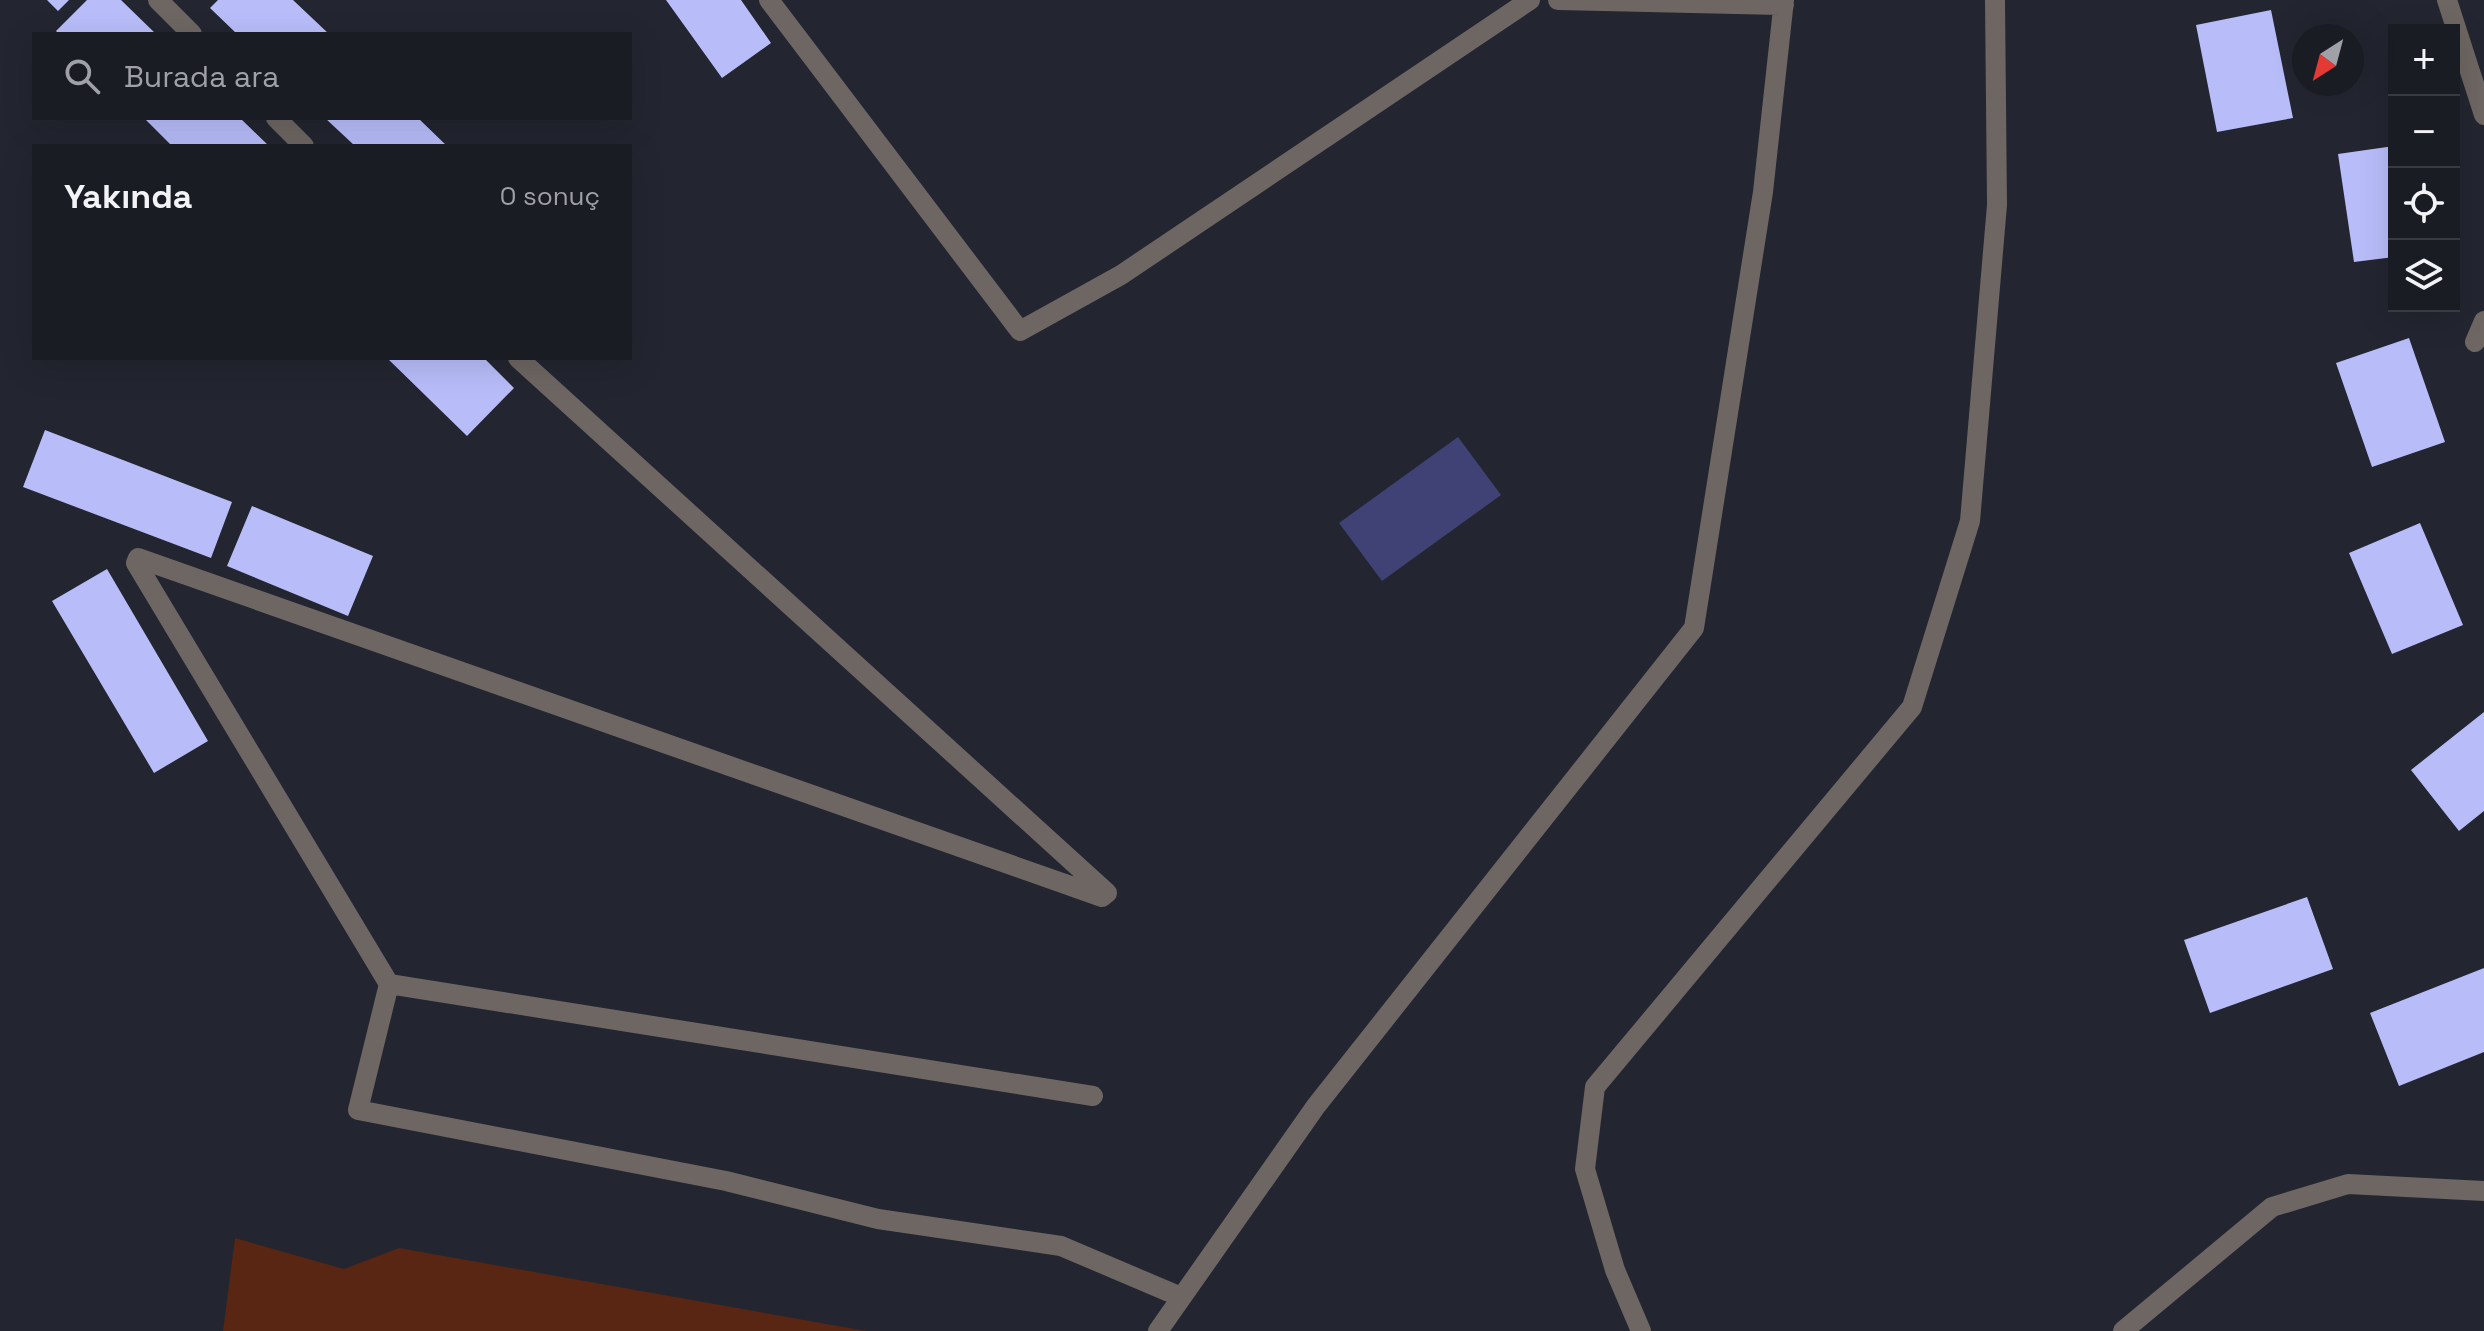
<!DOCTYPE html>
<html lang="tr">
<meta charset="utf-8">
<style>
:root{--surface:#1a1c24;--page:#272931;--text:#f1f3f6;--muted:#9fa1a6;--line:#383a41}
body{margin:0;font-family:"Space Grotesk",sans-serif;background:var(--page);color:var(--text)}
.controls{position:absolute;right:24px;top:24px;display:grid;overflow:hidden;border-radius:0px;box-shadow:0 8px 32px #0002}
.controls button{width:72px;height:72px;display:grid;place-items:center;padding:0;border:0;border-bottom:2px solid var(--line);background:var(--surface);color:var(--text);font:40px sans-serif}
.compass{position:absolute;left:2292px;top:24px;width:72px;height:72px;border-radius:50%;background:var(--surface);box-shadow:0 8px 32px #0002;rotate:216deg}
.list{margin:0;padding:0;list-style:none}
h2{display:flex;justify-content:space-between;align-items:center;height:104px;margin:0;padding:0 32px;font-size:34px}
h2 small{font-size:26px;font-weight:400;color:var(--muted)}
.icon{flex:none;width:44px;height:44px;fill:none;stroke:currentColor;stroke-width:2;stroke-linecap:round;stroke-linejoin:round}
.map{position:relative;flex:none;width:2484px;height:1331px;overflow:hidden}
.search{position:absolute;background:var(--surface);box-shadow:0 8px 32px #0002;left:32px;top:32px;width:600px;height:88px;display:flex;align-items:center;gap:20px;box-sizing:border-box;padding:0 28px;border-radius:0px;color:var(--muted);font-size:30px}
.panel{position:absolute;background:var(--surface);box-shadow:0 8px 32px #0002;left:32px;top:144px;width:600px;height:216px;border-radius:0px}
.map>svg:first-child{display:block}
.green{fill:#582612}
.water{fill:#404275}
.building{fill:#b8bdfa}
.lines{fill:none;stroke-linecap:round;stroke-linejoin:round}
.minor{stroke:#6d6663;stroke-width:20}
</style>
<div class="map">
<svg width="2484" height="1331" viewBox="0 0 2484 1331">
<rect width="100%" height="100%" fill="#232530"/>
<path class="green" d="M235,1238L344,1269L399,1248L866,1331H223Z"/>
<path class="water" d="M1458,437L1501,495L1382,581L1339,523Z"/>
<path class="building" d="M47,0H69L58,11Z
M87,0H121L156,34H59L56,31Z
M218,0H293L329,34H237L210,8Z
M666,0H741L771,43L722,78Z
M2271,10L2293,118L2217,132L2196,25Z
M144,118H240L269,146H172Z
M325,118H418L447,146H355Z
M2394,146V257L2354,262L2338,154Z
M2409,338L2445,442L2372,467L2336,363Z
M387,358H484L514,388L467,436Z
M45,430L232,502L211,558L23,487Z
M252,506L373,556L348,616L227,566Z
M2420,523L2463,625L2392,654L2349,553Z
M107,569L208,741L154,773L52,601Z
M2484,712V811L2459,831L2411,770Z
M2307,897L2333,969L2210,1013L2184,940Z
M2484,968V1052L2399,1086L2370,1013Z"/>
<g class="lines">
<path class="minor" d="M158,0L192,34
M769,0L1020,331L1121,275L1530,0
M1558,0L1784,5
M2447,0L2484,115
M276,118L304,146
M2475,342L2484,321
M518,358L1107,893L1102,897L138,558L136,563L389,984L1093,1096
M389,984L358,1110L726,1181L878,1219L1061,1246L1181,1297
M1158,1331L1316,1106L1694,628L1763,192L1784,0
M1641,1331L1615,1270L1585,1169L1595,1087L1912,707L1970,521L1997,205L1995,0
M2123,1331L2272,1207L2348,1184L2484,1191"/>
</g>
</svg>
<div class="controls">
<button>+</button>
<button>−</button>
<button><svg class="icon" aria-label="locate" viewBox="0 0 24 24"><circle cx="12" cy="12" r="6"/><path d="M12 2v4M12 18v4M2 12h4M18 12h4"/></svg></button>
<button><svg class="icon" aria-label="layers" viewBox="0 0 24 24"><path d="M12 4l9 5-9 5-9-5zM3 14l9 5 9-5"/></svg></button>
</div>
<svg class="compass" viewBox="-18 -18 36 36"><path d="M0-13l5 13h-10z" fill="#e53935"/><path d="M0 13l5-13h-10z" fill="#9fa1a6"/></svg>
<div class="search"><svg class="icon" aria-label="search" viewBox="0 0 24 24"><circle cx="10" cy="10" r="6"/><path d="M15 15l6 6"/></svg>Burada ara</div>
<section class="panel">
<h2>Yakında<small>0 sonuç</small></h2>
<ul class="list">
</ul>
</section>
</div>
